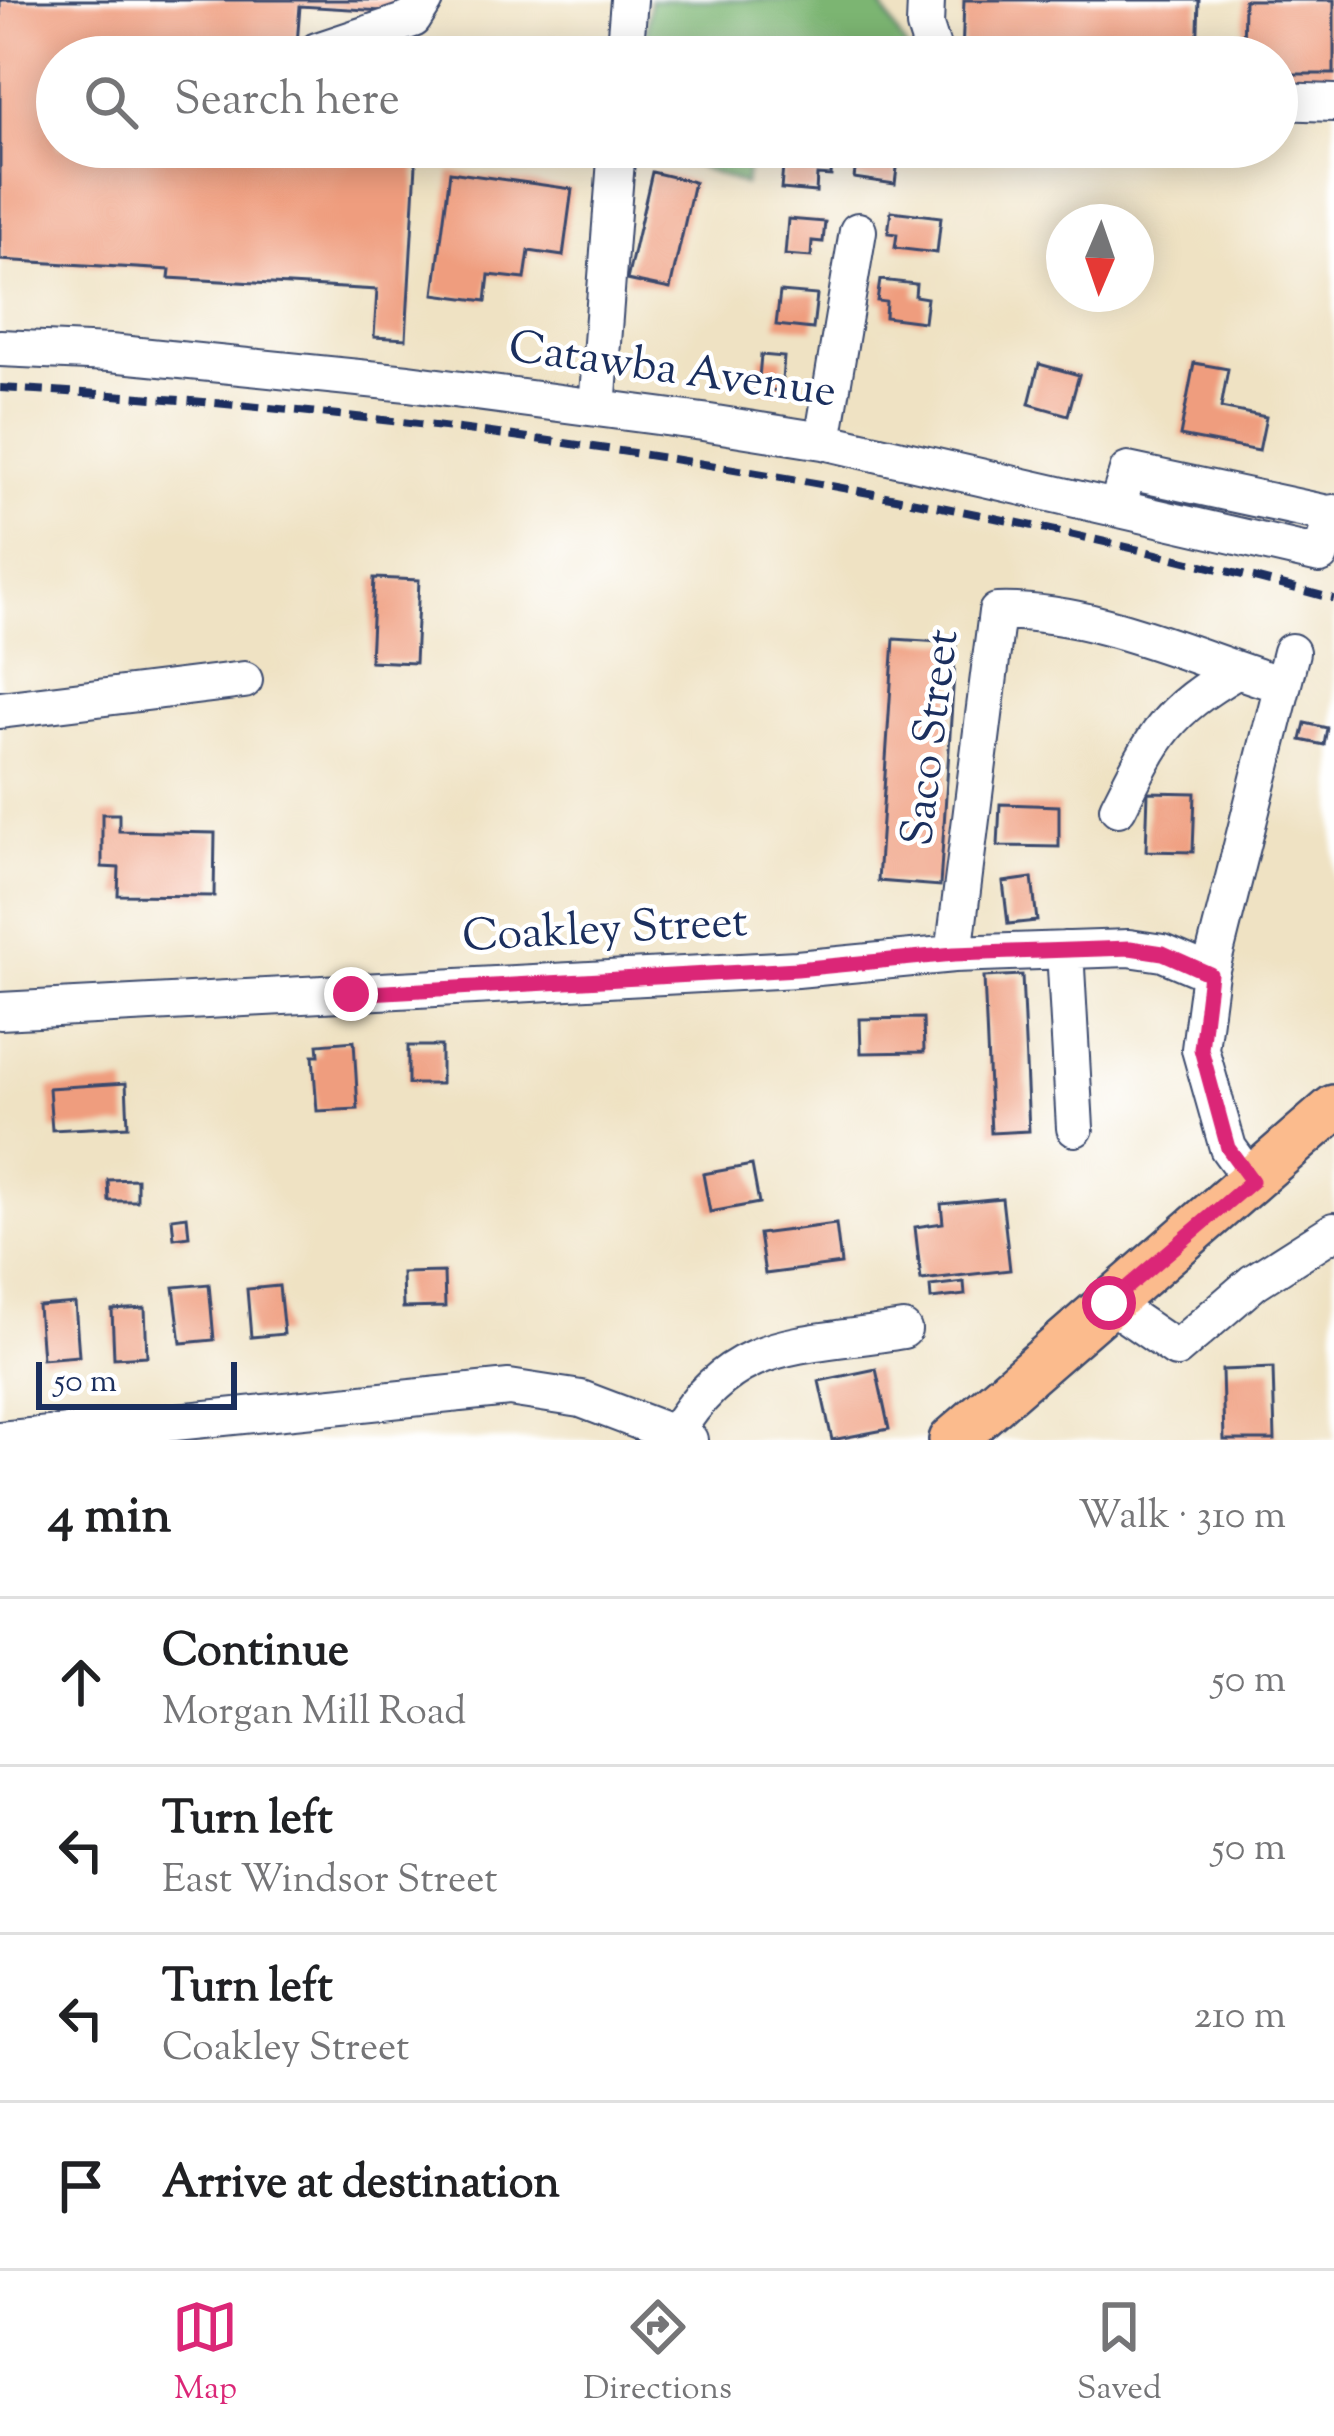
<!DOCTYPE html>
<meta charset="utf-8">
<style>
:root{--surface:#fff;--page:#f6f6f6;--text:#202124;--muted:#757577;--line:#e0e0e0;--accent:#db2777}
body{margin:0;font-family:"Sorts Mill Goudy",serif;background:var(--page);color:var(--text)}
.compass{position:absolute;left:1046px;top:204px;width:108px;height:108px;border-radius:50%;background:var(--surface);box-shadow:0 6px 30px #0003;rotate:182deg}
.scale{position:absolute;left:36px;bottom:30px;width:201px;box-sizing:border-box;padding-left:12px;border:6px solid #1b2f5e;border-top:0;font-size:33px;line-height:42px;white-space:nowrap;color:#1b2f5e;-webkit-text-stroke:9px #fff;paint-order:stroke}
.stop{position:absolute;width:36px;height:36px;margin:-27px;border:9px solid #db2777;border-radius:50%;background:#fff}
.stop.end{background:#db2777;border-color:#fff;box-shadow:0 3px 12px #0008}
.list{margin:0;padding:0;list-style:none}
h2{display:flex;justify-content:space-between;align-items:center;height:156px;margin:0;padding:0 48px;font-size:51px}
h2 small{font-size:39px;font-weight:400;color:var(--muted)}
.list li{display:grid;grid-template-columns:78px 1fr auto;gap:36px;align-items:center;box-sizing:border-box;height:168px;padding:0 48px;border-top:3px solid var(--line)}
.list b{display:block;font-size:45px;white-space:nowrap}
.list p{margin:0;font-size:39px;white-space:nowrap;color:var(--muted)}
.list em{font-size:39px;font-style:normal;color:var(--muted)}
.icon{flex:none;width:66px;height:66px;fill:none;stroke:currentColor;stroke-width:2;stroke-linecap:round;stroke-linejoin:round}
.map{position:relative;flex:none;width:1334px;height:1440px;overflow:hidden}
.search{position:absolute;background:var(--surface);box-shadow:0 6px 30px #0003;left:36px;right:36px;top:36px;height:132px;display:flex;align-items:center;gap:30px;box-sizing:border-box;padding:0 42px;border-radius:66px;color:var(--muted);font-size:45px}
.sheet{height:828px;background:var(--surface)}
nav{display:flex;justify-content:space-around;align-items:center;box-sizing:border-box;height:168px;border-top:3px solid var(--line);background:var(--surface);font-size:33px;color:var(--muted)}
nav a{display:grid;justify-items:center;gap:6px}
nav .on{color:var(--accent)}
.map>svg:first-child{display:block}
.forest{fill:#7cb572;stroke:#4c7268;stroke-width:3}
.building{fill:#ef9d7e}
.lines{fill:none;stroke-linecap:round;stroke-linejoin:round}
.minor-casing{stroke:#3b4a6d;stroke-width:40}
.major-casing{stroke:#3b4a6d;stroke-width:50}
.minor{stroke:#fff;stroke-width:36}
.major{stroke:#fbbb8d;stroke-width:45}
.rail{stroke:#1b2f5e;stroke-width:8;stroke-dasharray:18 9;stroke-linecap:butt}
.route{stroke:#db2777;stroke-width:15}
.labels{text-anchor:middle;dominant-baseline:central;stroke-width:9;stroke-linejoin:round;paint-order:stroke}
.street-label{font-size:45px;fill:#1b2f5e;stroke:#fff}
</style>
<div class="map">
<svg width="1334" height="1440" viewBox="0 0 1334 1440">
<rect width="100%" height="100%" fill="#fff"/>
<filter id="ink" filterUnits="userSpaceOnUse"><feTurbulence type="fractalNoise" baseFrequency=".00833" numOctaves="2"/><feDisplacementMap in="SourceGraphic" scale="24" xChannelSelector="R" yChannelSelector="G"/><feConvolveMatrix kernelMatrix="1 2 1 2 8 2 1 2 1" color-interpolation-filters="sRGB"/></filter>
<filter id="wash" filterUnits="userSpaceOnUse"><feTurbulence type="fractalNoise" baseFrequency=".004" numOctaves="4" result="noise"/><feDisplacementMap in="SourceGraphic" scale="48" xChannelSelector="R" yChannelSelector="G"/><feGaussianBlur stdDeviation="2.7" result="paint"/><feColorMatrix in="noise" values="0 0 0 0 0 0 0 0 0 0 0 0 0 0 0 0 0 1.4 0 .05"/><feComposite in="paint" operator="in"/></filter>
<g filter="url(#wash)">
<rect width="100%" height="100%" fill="#efe2c3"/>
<path class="forest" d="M650,0H878L911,57H644Z
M648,147H750L745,185Z"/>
<g id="blocks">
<path class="building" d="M0,0H400L399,12L300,6L296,57H57V147H417L406,339L374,337L377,290L169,278L170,270L0,260Z
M964,0H1199L1197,57H962Z
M1244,0H1334V74H1277V57H1243Z
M542,147H568V166L542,165Z
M850,147H885L883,158L898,160L895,184L854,178L856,163L848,162Z
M784,155L832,159L831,176L817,175L816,192L781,189Z
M450,172L572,189L563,256L529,251L525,279L489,275L486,301L434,294Z
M652,172L694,182L670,289L627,280Z
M891,211L941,217L937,253L895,248L897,234L888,233Z
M788,219L825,222L823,242L812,241L811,257L785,255Z
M880,280L916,284L915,296L927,298L924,322L885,317L886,302L877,301Z
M780,292L817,295L813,329L776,325Z
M761,355L784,357L781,391L758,389Z
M1194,363L1228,369L1221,408L1266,417L1259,451L1180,436Z
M1039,364L1079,375L1068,415L1029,404Z
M374,578L419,580L415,663L370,661Z
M894,639L956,643L940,886L878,881Z
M1305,723L1327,728L1324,745L1301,740Z
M1148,792L1195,793L1193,852L1146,851Z
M1000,804L1059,806V847L998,846Z
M102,814H119V831L215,833L214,896L118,895L119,868L102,867Z
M1032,878L1037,921L1008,924L1003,882Z
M1022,975L1029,1131L991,1133L984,977Z
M923,1018L924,1052L861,1053L860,1019Z
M354,1041L358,1109L317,1111L313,1055H319L318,1044Z
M408,1046H441V1084H408Z
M126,1083L128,1126L52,1130L49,1088Z
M752,1165L759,1203L710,1212L703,1174Z
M137,1179V1201H109L108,1180Z
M1002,1198L1010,1270L921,1280L915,1227L943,1223L941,1204Z
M187,1216L189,1236L174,1238L172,1218Z
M836,1224L841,1264L765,1274L759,1234Z
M444,1272L445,1307L403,1308L402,1273Z
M964,1282L965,1295L931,1299L930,1286Z
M209,1284L214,1340L181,1343L174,1287Z
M279,1286L284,1334L251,1337L247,1289Z
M75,1303L79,1356L42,1359L38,1306Z
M145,1308L147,1356L114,1358L112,1310Z
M1273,1368L1275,1440H1224L1222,1370Z
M876,1369L889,1429L832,1440L819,1381Z"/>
</g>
</g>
<g filter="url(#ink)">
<use href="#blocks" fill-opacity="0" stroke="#3b4a6d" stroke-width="3"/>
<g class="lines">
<defs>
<path id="minor" d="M926,0L925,26L935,57
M317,51L413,19L425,0
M624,57L629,0
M1277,101L1334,103
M0,348L110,353L408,383L703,422L823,441L1320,555L1334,513
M597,408L617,147
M823,441L858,231
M1118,504L1128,471L1333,515
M0,710L244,680
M1118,808C1154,736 1165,712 1236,671
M1065,950L1075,1128
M954,954L997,612C1092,609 1192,657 1282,685
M0,1011L797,969L954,954L1129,948L1163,953L1210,973
M1252,1181L1228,1148L1200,1049L1210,973L1291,652
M1109,1303L1176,1349L1254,1282L1334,1231
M676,1432C734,1335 802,1347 903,1330
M0,1440L509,1388L581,1399L689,1440"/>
<path id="major" d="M952,1440L1334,1108"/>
</defs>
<use href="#minor" class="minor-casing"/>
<use href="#major" class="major-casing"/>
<use href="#minor" class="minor"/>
<use href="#major" class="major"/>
<path class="rail" d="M0,388C438,411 910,484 1334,599"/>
</g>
</g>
<g class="lines" filter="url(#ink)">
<path class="route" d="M351,994L797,969L954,954L1130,948L1163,953L1210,974L1201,1049L1228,1148L1252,1181L1109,1303"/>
</g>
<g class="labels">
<g class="street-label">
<text transform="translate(672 372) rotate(8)">Catawba Avenue</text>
<text transform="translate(933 738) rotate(-83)">Saco Street</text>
<text transform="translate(605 932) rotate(-3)">Coakley Street</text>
</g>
</g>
</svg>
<svg class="compass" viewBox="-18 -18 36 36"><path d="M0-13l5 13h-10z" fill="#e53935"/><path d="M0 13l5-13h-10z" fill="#757577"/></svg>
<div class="scale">50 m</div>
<div class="stop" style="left:1109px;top:1303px"></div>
<div class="stop end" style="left:351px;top:994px"></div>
<div class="search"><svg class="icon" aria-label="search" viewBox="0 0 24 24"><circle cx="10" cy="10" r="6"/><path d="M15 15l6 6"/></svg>Search here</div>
</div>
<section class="sheet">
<h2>4 min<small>Walk · 310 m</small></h2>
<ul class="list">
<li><svg class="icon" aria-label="ahead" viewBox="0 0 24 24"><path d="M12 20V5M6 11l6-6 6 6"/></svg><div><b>Continue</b><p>Morgan Mill Road</p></div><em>50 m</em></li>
<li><svg class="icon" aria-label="left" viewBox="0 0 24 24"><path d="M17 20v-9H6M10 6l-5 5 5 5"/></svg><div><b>Turn left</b><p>East Windsor Street</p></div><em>50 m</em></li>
<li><svg class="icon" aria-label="left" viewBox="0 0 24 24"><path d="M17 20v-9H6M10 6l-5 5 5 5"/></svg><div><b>Turn left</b><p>Coakley Street</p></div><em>210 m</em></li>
<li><svg class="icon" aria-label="arrive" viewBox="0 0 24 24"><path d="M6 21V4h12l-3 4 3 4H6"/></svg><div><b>Arrive at destination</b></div></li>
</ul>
</section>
<nav>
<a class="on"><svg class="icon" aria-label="map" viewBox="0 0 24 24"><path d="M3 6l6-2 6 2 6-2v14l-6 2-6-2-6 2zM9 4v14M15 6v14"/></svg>Map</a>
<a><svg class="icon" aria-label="directions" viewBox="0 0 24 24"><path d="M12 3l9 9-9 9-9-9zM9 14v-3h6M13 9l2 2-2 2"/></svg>Directions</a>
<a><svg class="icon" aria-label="saved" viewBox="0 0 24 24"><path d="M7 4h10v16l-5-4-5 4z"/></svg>Saved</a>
</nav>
